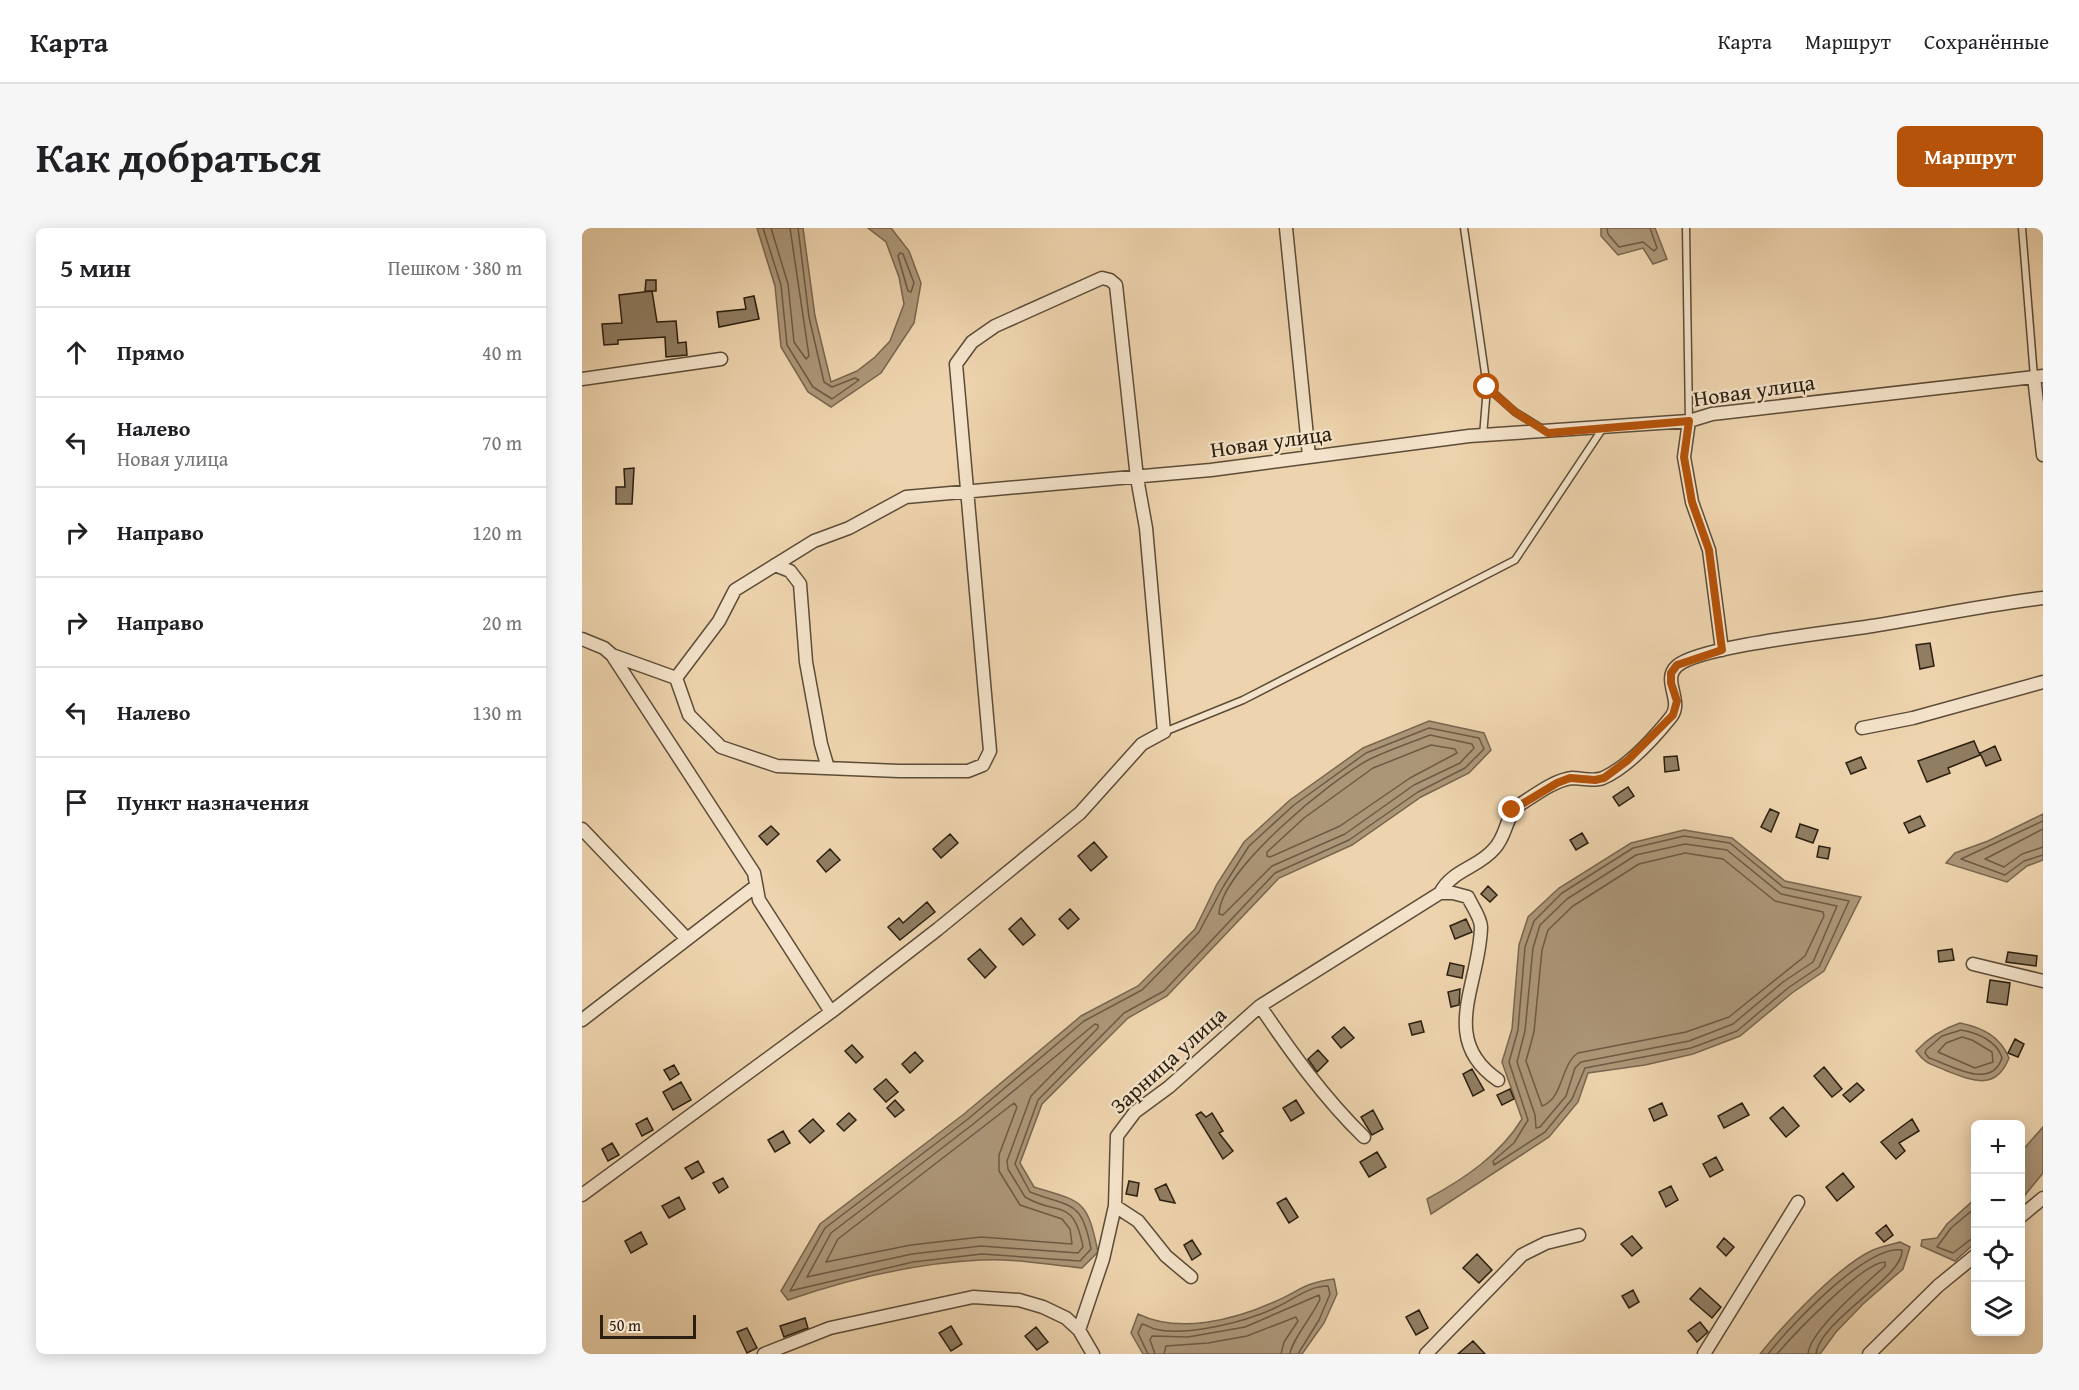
<!DOCTYPE html>
<html lang="ru">
<meta charset="utf-8">
<style>
:root{--surface:#fff;--page:#f6f6f6;--text:#202124;--muted:#757577;--line:#e0e0e0;--accent:#b45309}
body{margin:0;font-family:"Gentium Book Plus",serif;background:var(--page);color:var(--text)}
.controls{position:absolute;right:18px;bottom:18px;display:grid;overflow:hidden;border-radius:9px;box-shadow:0 3px 15px #0003}
.controls button{width:54px;height:54px;display:grid;place-items:center;padding:0;border:0;border-bottom:2px solid var(--line);background:var(--surface);color:var(--text);font:30px sans-serif}
.scale{position:absolute;left:18px;bottom:15px;width:96px;box-sizing:border-box;padding-left:6px;border:3px solid #2b1f0f;border-top:0;font-size:16px;line-height:21px;white-space:nowrap;color:#2b1f0f;-webkit-text-stroke:4px #f4e3ca;paint-order:stroke}
.stop{position:absolute;width:18px;height:18px;margin:-14px;border:4px solid #b45309;border-radius:50%;background:#fff}
.stop.end{background:#b45309;border-color:#fff;box-shadow:0 2px 6px #0008}
.list{margin:0;padding:0;list-style:none}
h2{display:flex;justify-content:space-between;align-items:center;height:78px;margin:0;padding:0 24px;font-size:26px}
h2 small{font-size:20px;font-weight:400;color:var(--muted)}
.list li{display:grid;grid-template-columns:39px 1fr auto;gap:18px;align-items:center;box-sizing:border-box;height:90px;padding:0 24px;border-top:2px solid var(--line)}
.list b{display:block;font-size:22px;white-space:nowrap}
.list p{margin:0;font-size:20px;white-space:nowrap;color:var(--muted)}
.list em{font-size:20px;font-style:normal;color:var(--muted)}
.icon{flex:none;width:33px;height:33px;fill:none;stroke:currentColor;stroke-width:2;stroke-linecap:round;stroke-linejoin:round}
.map{position:relative;flex:none;width:1461px;height:1126px;overflow:hidden;border-radius:9px}
header{display:flex;align-items:center;gap:36px;box-sizing:border-box;height:84px;padding:0 30px;background:var(--surface);border-bottom:2px solid var(--line)}
header strong{font-size:28px}
nav{display:flex;gap:33px;margin-inline-start:auto;font-size:21px}
.intro{display:flex;align-items:center;justify-content:space-between;box-sizing:border-box;height:144px;padding:0 36px}
h1{margin:0;font-size:42px}
.button{padding:15px 27px;border-radius:9px;background:var(--accent);color:#fff;font-size:21px;font-weight:700}
main{display:flex;gap:36px;padding:0 36px}
aside{flex:1;background:var(--surface);border-radius:9px;box-shadow:0 3px 15px #0003}
.map>svg:first-child{display:block}
.water{fill:#ac9678;stroke:#78664e;stroke-width:1.5}
.lines{fill:none;stroke-linecap:round;stroke-linejoin:round}
.shore{stroke:#6c5a44;stroke-width:1.5}
.building{fill:#907d62;stroke:#2b1f0f;stroke-width:1.5}
.service-casing{stroke:#5c4c37;stroke-width:9}
.minor-casing{stroke:#5c4c37;stroke-width:15}
.service{stroke:#f4e3ca;stroke-width:6}
.minor{stroke:#f4e3ca;stroke-width:12}
.route{stroke:#b45309;stroke-width:8}
.labels{text-anchor:middle;dominant-baseline:central;stroke-width:4.5;stroke-linejoin:round;paint-order:stroke}
.street-label{font-size:22px;fill:#2b1f0f;stroke:#f4e3ca}
</style>
<header>
<strong>Карта</strong>
<nav><a>Карта</a><a>Маршрут</a><a>Сохранённые</a></nav>
</header>
<div class="intro"><h1>Как добраться</h1><a class="button">Маршрут</a></div>
<main>
<aside>
<h2>5 мин<small>Пешком · 380 m</small></h2>
<ul class="list">
<li><svg class="icon" aria-label="ahead" viewBox="0 0 24 24"><path d="M12 20V5M6 11l6-6 6 6"/></svg><div><b>Прямо</b></div><em>40 m</em></li>
<li><svg class="icon" aria-label="left" viewBox="0 0 24 24"><path d="M17 20v-9H6M10 6l-5 5 5 5"/></svg><div><b>Налево</b><p>Новая улица</p></div><em>70 m</em></li>
<li><svg class="icon" aria-label="right" viewBox="0 0 24 24"><path d="M7 20v-9h11M14 6l5 5-5 5"/></svg><div><b>Направо</b></div><em>120 m</em></li>
<li><svg class="icon" aria-label="right" viewBox="0 0 24 24"><path d="M7 20v-9h11M14 6l5 5-5 5"/></svg><div><b>Направо</b></div><em>20 m</em></li>
<li><svg class="icon" aria-label="left" viewBox="0 0 24 24"><path d="M17 20v-9H6M10 6l-5 5 5 5"/></svg><div><b>Налево</b></div><em>130 m</em></li>
<li><svg class="icon" aria-label="arrive" viewBox="0 0 24 24"><path d="M6 21V4h12l-3 4 3 4H6"/></svg><div><b>Пункт назначения</b></div></li>
</ul>
</aside>
<div class="map">
<svg width="1461" height="1126" viewBox="0 0 1461 1126">
<rect width="100%" height="100%" fill="#eed4ae"/>
<filter id="stains"><feTurbulence type="fractalNoise" baseFrequency=".00333" numOctaves="4"/><feColorMatrix values="0 0 0 0 .2 0 0 0 0 .09 0 0 0 0 .02 0 0 0 .5 -.17"/></filter>
<radialGradient id="worn" r=".72"><stop offset=".6" stop-color="#630" stop-opacity="0"/><stop offset="1" stop-color="#630" stop-opacity=".3"/></radialGradient>
<path class="water" d="M175,0H221L233,88L249,154L275,143L293,129L308,113L322,76L317,49L304,14L286,0H309L327,23L339,55L332,95L299,145L249,179L226,164L199,119L193,58Z
M1019,0H1073L1085,31L1071,36L1061,20L1036,27L1019,8Z
M847,493L902,505L909,522L887,545L839,569L770,617L697,650L585,768L546,790L460,876L438,935L452,959C501,974 505,971 516,1024L500,1040C467,1037 432,1030 399,1032C334,1035 267,1051 206,1072L199,1063L238,996L382,886L499,788L556,758L613,701L635,656L662,614L708,572L781,520Z
M1461,586V632L1445,638L1425,654L1364,635L1373,625L1406,613Z
M1102,602L1150,610L1203,653L1279,669L1242,743L1210,765L1158,808L1111,826L1063,837L1006,845L996,874L967,909L849,986L845,971C882,951 918,927 940,891L920,834L930,801L937,717L946,689L977,660L1049,615Z
M1378,795C1401,800 1418,808 1427,830C1414,863 1391,853 1365,843C1350,836 1344,837 1334,823C1347,809 1360,801 1378,795Z
M1461,899V945L1439,972V924Z
M1393,971V1015L1373,1033L1339,1018L1340,1012L1355,1010L1365,996Z
M1318,1014L1328,1019L1321,1041L1281,1076L1254,1104L1238,1126H1178C1202,1096 1256,1038 1291,1022C1299,1018 1309,1017 1318,1014Z
M752,1051L755,1066L742,1095L720,1126H561L549,1105L556,1086C597,1106 652,1092 692,1074C718,1063 721,1055 752,1051Z"/>
<g class="lines">
<path class="shore" d="M181,0L199,57L205,117L231,159L250,171L277,152L273,150L250,159L242,154L227,89L216,0
M189,0L206,56L212,114L224,131L227,128L208,0
M1025,0L1026,6L1037,19L1061,14L1072,23L1075,20L1068,0
M318,25L321,26L332,55L329,64L326,63L316,28Z
M847,500L897,510L902,521L883,540L836,564L767,612L693,645L582,763L542,785L456,872L433,936L448,964C489,980 500,971 509,1021L498,1033L400,1026L331,1034L208,1063L243,1000L386,891L502,793L560,762L617,704L641,659L667,618L712,577L784,525Z
M848,507L890,516L892,520L878,535L832,557L763,606L690,638L641,687L637,686C638,642 750,551 788,531C807,522 828,515 848,507Z
M849,517L873,521L875,525L828,550L758,598L688,629L685,628V624L722,590L791,540Z
M1461,593L1379,631L1423,647L1442,633L1461,627
M1461,601L1403,631L1422,639L1440,626L1461,619
M1102,608L1148,615L1201,659L1267,673L1237,739L1206,760L1155,803L1109,820L1003,840L990,871L963,904L912,937L911,933L932,915L946,892L927,834L936,802L943,719L952,693L980,665L1051,620Z
M1103,616L1145,622L1199,666L1255,678L1231,734L1201,754L1151,796L1107,813L999,834L993,840L984,868L958,899L954,900L953,887L935,834L943,803L951,720L958,697L985,671L1054,627Z
M1103,625L1141,631L1193,673L1241,684L1242,688L1223,728L1147,789L1104,804L996,825C978,837 982,870 960,878L944,833L952,804L960,722L966,702L991,678L1057,636Z
M513,796L516,797V800L449,868L425,933L426,941L443,969C476,989 491,968 501,1019L496,1025L399,1018L330,1026L225,1049L249,1005L390,897Z
M1379,802C1396,805 1415,813 1420,830C1409,863 1369,837 1347,830L1343,825L1344,822L1360,808Z
M1380,809L1390,812L1410,824L1411,834L1393,840L1356,824L1364,815Z
M432,875L435,879L417,927V943L438,977L480,991L488,1001L490,1016L399,1009L329,1017L244,1034L256,1011Z
M1394,979L1369,1000L1355,1019L1371,1025L1388,1012L1394,1011
M566,1126L556,1105L560,1096C565,1097 569,1100 573,1101C605,1109 667,1093 695,1079C713,1071 726,1058 746,1058L748,1066L737,1092L716,1126
M573,1126L568,1112L570,1108L606,1109L663,1099L737,1067L738,1071C732,1086 709,1113 708,1126
M582,1126L584,1118L626,1115L665,1108L714,1089L716,1093L702,1114L699,1126
M1186,1126C1207,1099 1285,1016 1320,1022C1323,1048 1238,1092 1234,1126
M1195,1126C1211,1107 1281,1034 1303,1034V1038C1285,1055 1228,1102 1226,1126"/>
</g>
<path class="building" d="M64,52H74V63H70L75,94L94,93L96,115L104,114L105,127L84,129L83,109L36,112V116L22,117L20,96L40,95L37,67L70,63H63Z
M172,68L177,91L137,99L135,84L164,81L162,70Z
M52,240L50,276H34V259H43L42,241Z
M1348,415L1352,438L1338,441L1334,417Z
M1392,513L1398,527L1366,540L1368,545L1345,554L1336,533Z
M1413,518L1419,532L1404,538L1398,525Z
M1095,528L1097,542L1083,544L1082,529Z
M1279,529L1284,540L1269,546L1264,535Z
M1046,559L1052,568L1037,578L1031,569Z
M1188,581L1197,585L1189,604L1179,599Z
M1338,588L1343,598L1327,605L1322,595Z
M1218,596L1236,602L1231,615L1214,609Z
M189,598L197,606L185,617L177,608Z
M1000,605L1006,615L994,622L988,612Z
M368,606L376,615L359,630L351,621Z
M512,614L525,629L509,643L496,628Z
M1237,618L1248,620L1246,631L1235,629Z
M248,621L258,632L244,644L235,633Z
M906,658L915,667L908,674L899,666Z
M345,674L353,684L318,712L306,699L317,690L321,695Z
M488,681L497,691L486,701L477,691Z
M439,690L453,707L441,717L427,701Z
M884,691L890,704L873,711L868,698Z
M398,721L414,739L403,750L386,731Z
M1370,721L1372,732L1357,734L1356,723Z
M1426,724L1455,728L1454,738L1424,734Z
M868,735L882,738L880,750L865,747Z
M1408,752L1428,755L1425,777L1405,774Z
M878,761L877,777L869,779L866,764Z
M839,793L842,804L830,807L827,796Z
M762,799L772,810L759,820L750,809Z
M1433,811L1442,816L1436,829L1426,825Z
M270,817L281,829L274,835L263,823Z
M736,822L746,833L735,844L726,831Z
M333,824L341,833L328,845L320,836Z
M92,837L97,846L88,852L82,842Z
M1242,839L1260,861L1250,869L1232,848Z
M890,841L902,862L891,868L881,846Z
M304,851L316,864L304,874L292,861Z
M99,854L109,872L91,882L81,864Z
M1275,855L1282,862L1268,874L1261,867Z
M928,861L932,871L920,877L915,867Z
M313,872L322,882L313,889L305,880Z
M714,872L722,885L709,893L701,880Z
M1080,875L1085,887L1072,893L1067,881Z
M1160,875L1167,887L1142,900L1136,888Z
M1201,879L1217,898L1204,909L1188,890Z
M791,882L801,901L790,907L779,889Z
M619,884L624,889L630,885L641,903L637,905L651,923L641,931L614,887Z
M267,885L274,892L262,903L255,896Z
M65,890L71,902L60,908L54,896Z
M231,891L242,903L228,915L217,903Z
M1330,891L1337,903L1317,915L1323,923L1314,931L1299,914Z
M201,903L208,915L193,924L186,912Z
M30,915L37,927L26,933L20,921Z
M795,924L804,939L787,949L778,934Z
M1134,929L1141,942L1128,949L1121,936Z
M116,933L122,944L110,951L103,940Z
M1261,945L1272,959L1255,973L1244,959Z
M141,950L146,959L137,965L131,955Z
M547,953L557,955L555,968L544,966Z
M584,956L593,975L578,972L573,961Z
M1089,958L1096,972L1084,979L1077,964Z
M97,969L103,981L87,990L80,978Z
M704,970L716,989L707,995L695,975Z
M1304,997L1311,1007L1302,1014L1294,1005Z
M59,1004L65,1016L49,1025L43,1013Z
M1050,1008L1060,1020L1050,1028L1039,1016Z
M1142,1010L1152,1019L1144,1028L1135,1019Z
M610,1012L619,1026L610,1032L602,1017Z
M895,1026L910,1042L897,1055L881,1040Z
M1118,1060L1139,1079L1130,1090L1108,1071Z
M1051,1062L1057,1074L1047,1080L1040,1068Z
M837,1082L846,1100L834,1107L824,1089Z
M223,1090L226,1100L202,1109L198,1098Z
M1118,1094L1126,1104L1115,1114L1106,1103Z
M369,1098L380,1116L369,1123L357,1105Z
M454,1099L466,1114L455,1122L443,1108Z
M165,1100L175,1120L165,1125L155,1104Z
M891,1113L903,1126H876Z"/>
<g class="lines">
<defs>
<path id="service" d="M882,0L905,159L901,208
M1104,0L1107,193
M1440,0L1452,149
M905,159L933,184L959,200
M582,504L661,472L933,332L1021,200"/>
<path id="minor" d="M704,0L727,228
M1452,149L1461,227
M0,151L139,131
M1107,193L1102,229L1110,274L1127,322L1140,422
M193,337L208,343L218,356L224,434L239,516L246,540
M0,411L22,420L30,427L94,450L137,393L153,362L232,313L267,300L324,269L629,242L887,208L1107,193L1130,186L1461,148
M30,427L172,645L177,672L249,784
M1280,500L1331,490L1461,454
M0,601L105,711
M858,665H871L886,669C890,678 899,690 899,699C898,756 856,811 916,852
M1391,736L1461,753
M678,778C709,824 742,870 782,909
M0,792L174,658
M0,967L249,784L356,701L498,585L560,516L582,504L564,300L555,250L534,57L528,52L520,50L413,98L390,114L374,136L408,523L401,537L386,543H317L195,538L139,519L107,487L94,450
M533,978L556,993L584,1028L609,1049
M1438,989L1461,970
M497,1102L521,1031L533,978L535,908L553,884L587,859L678,778L858,665C871,641 896,640 912,621C925,608 923,589 937,577C952,568 972,552 990,550C1000,550 1011,554 1021,550C1046,539 1072,510 1089,489C1102,473 1079,452 1095,438C1118,418 1253,404 1290,398C1347,389 1403,377 1461,370
M182,1126L248,1100L391,1069L437,1072L461,1079L484,1090L497,1102L511,1126
M844,1126L940,1027L964,1015L997,1007
M1122,1126L1216,974
M1287,1126L1356,1058L1394,1027"/>
</defs>
<use href="#service" class="service-casing"/>
<use href="#minor" class="minor-casing"/>
<use href="#service" class="service"/>
<use href="#minor" class="minor"/>
</g>
<g class="lines">
<path class="route" d="M905,159L933,184L966,205L1107,193L1102,229L1110,274L1127,322L1140,422L1095,437L1089,445V455L1095,473L1091,487L1046,532L1022,550L1013,552L988,550L975,555L930,582"/>
</g>
<g class="labels">
<g class="street-label">
<text transform="translate(1172 162) rotate(-8)">Новая улица</text>
<text transform="translate(689 213) rotate(-8)">Новая улица</text>
<text transform="translate(586 832) rotate(-42)">Зарница улица</text>
</g>
</g>
<rect width="100%" height="100%" filter="url(#stains)"/>
<rect width="100%" height="100%" fill="url(#worn)"/>
</svg>
<div class="controls">
<button>+</button>
<button>−</button>
<button><svg class="icon" aria-label="locate" viewBox="0 0 24 24"><circle cx="12" cy="12" r="6"/><path d="M12 2v4M12 18v4M2 12h4M18 12h4"/></svg></button>
<button><svg class="icon" aria-label="layers" viewBox="0 0 24 24"><path d="M12 4l9 5-9 5-9-5zM3 14l9 5 9-5"/></svg></button>
</div>
<div class="scale">50 m</div>
<div class="stop" style="left:905px;top:159px"></div>
<div class="stop end" style="left:930px;top:582px"></div>
</div>
</main>
